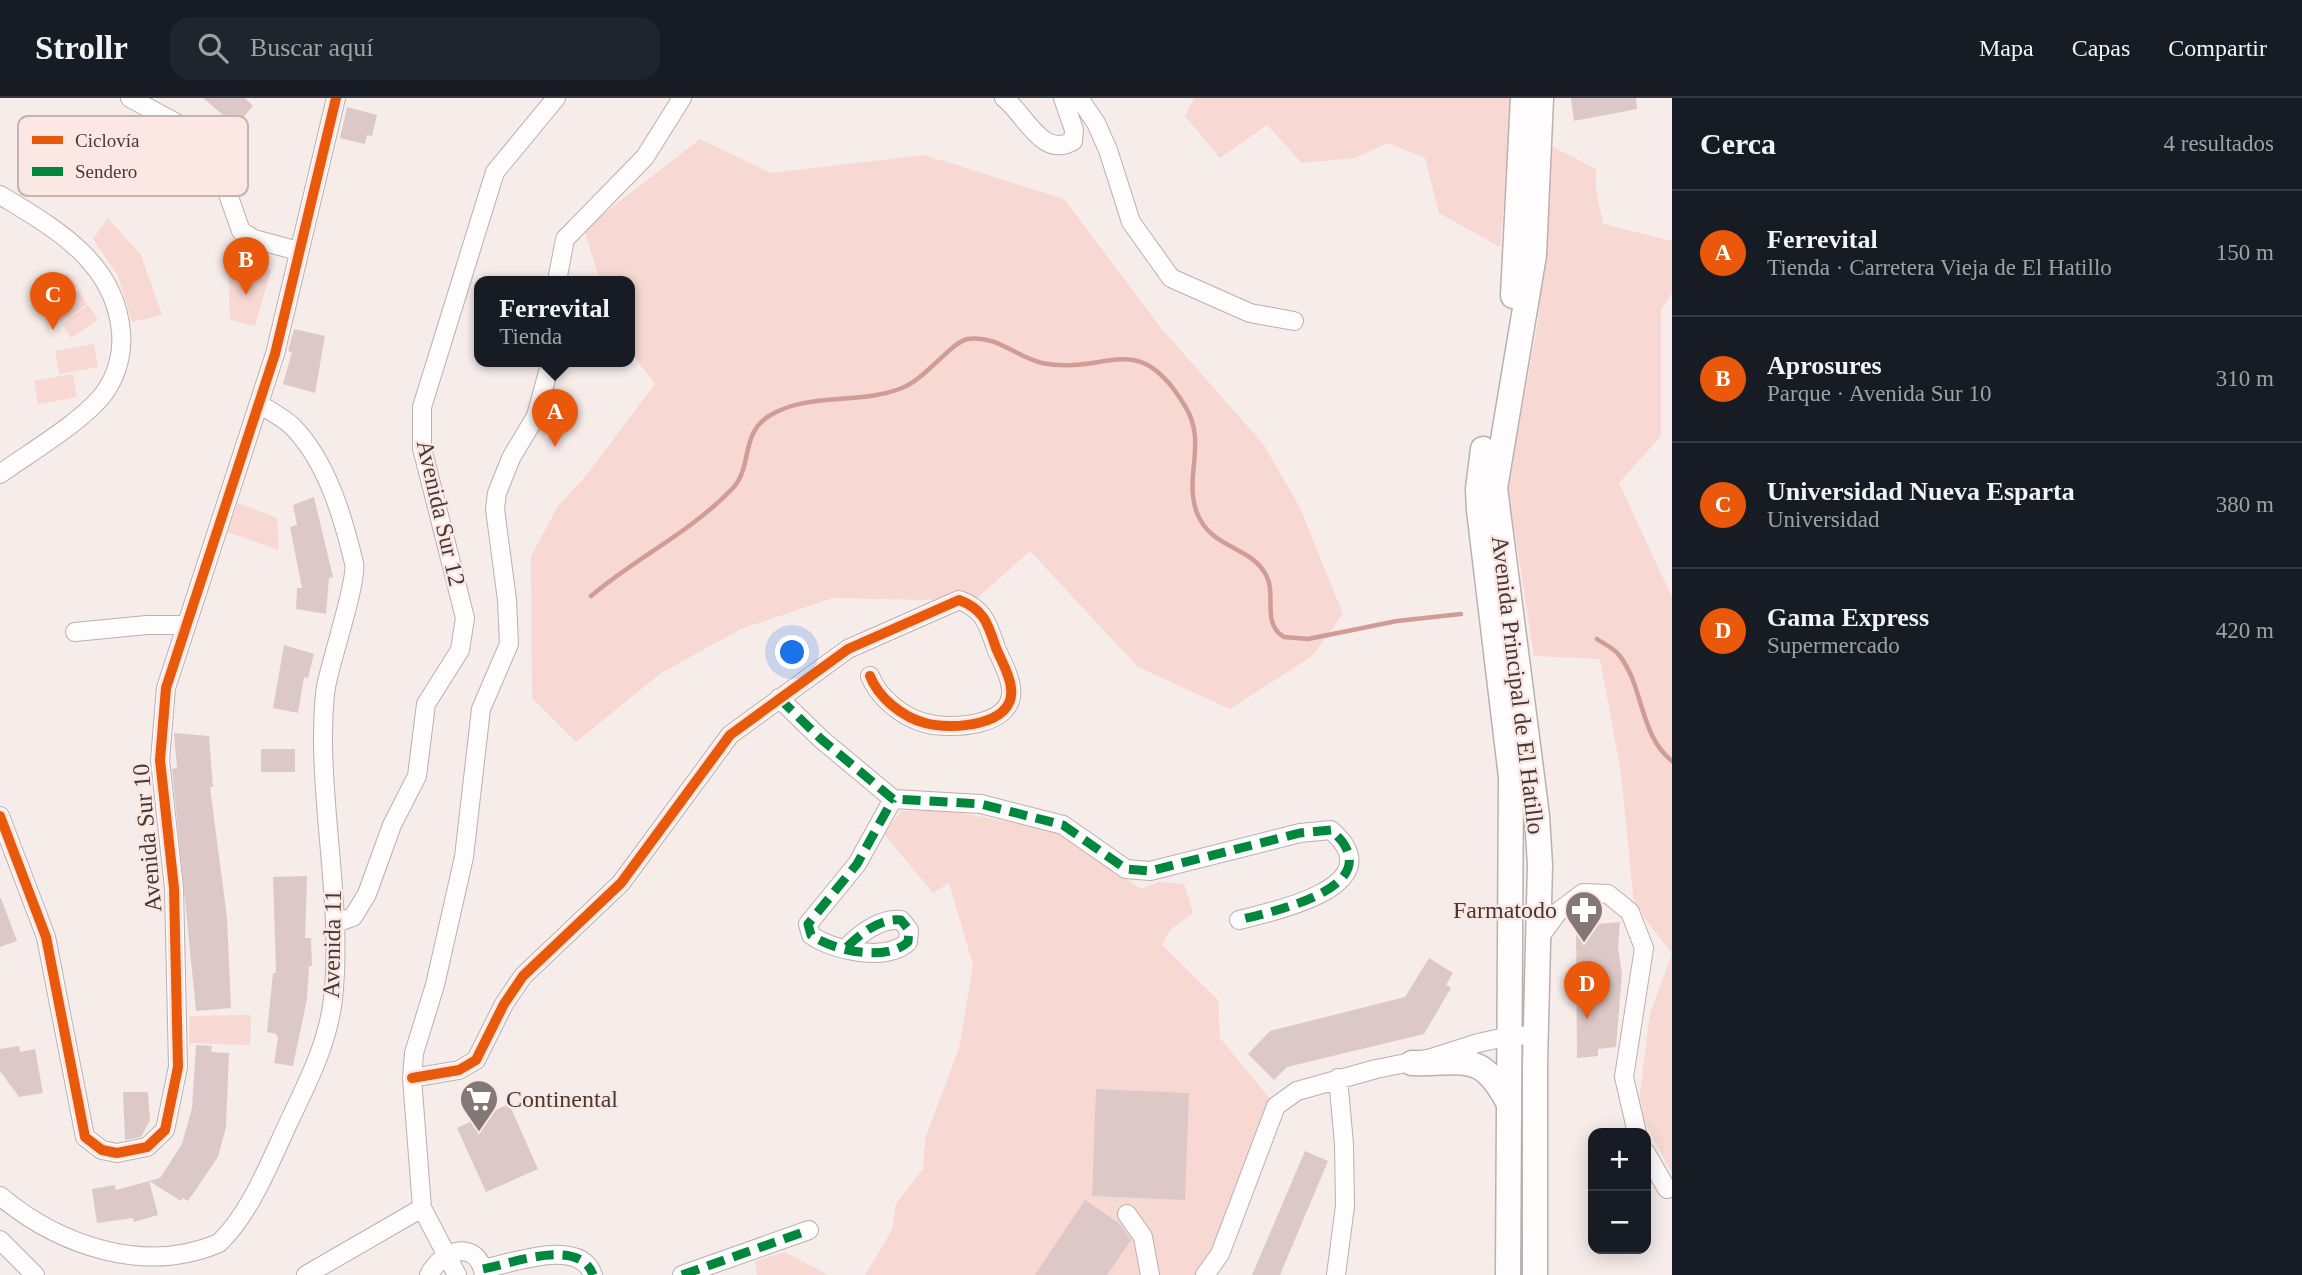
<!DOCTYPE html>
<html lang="es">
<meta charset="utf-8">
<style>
:root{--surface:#171b24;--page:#20242c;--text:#f1f3f6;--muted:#9ea1a6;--line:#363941;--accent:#ea580c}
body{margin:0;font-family:"Times New Roman",serif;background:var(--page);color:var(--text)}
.controls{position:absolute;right:21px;bottom:21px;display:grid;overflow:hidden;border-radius:14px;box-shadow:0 4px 18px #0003}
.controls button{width:63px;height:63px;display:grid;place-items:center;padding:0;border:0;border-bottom:2px solid var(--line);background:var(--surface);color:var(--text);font:35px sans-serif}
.you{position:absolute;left:793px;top:555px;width:24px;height:24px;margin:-18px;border:5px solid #fff;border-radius:50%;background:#1a73e8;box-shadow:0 0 0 10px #1a73e833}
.badge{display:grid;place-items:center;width:46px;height:46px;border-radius:50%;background:var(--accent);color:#fff;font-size:23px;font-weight:700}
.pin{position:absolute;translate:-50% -58px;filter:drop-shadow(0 2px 4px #0008)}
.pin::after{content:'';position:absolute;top:37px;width:24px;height:21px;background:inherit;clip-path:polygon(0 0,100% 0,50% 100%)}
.popup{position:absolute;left:474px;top:178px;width:161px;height:91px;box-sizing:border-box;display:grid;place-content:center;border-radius:14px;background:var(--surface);filter:drop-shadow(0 2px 5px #0005);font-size:23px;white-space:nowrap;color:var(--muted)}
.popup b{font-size:26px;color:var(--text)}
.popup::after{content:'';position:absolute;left:50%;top:100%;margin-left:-14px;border:14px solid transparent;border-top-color:var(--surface)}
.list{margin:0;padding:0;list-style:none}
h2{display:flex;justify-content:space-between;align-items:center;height:91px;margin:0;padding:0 28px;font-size:30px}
h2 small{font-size:23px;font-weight:400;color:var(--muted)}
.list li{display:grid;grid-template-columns:46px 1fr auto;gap:21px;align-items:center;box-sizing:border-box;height:126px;padding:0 28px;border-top:2px solid var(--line)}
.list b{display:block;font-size:26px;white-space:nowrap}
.list p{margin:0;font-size:23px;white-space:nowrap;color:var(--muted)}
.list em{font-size:23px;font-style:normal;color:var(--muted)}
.icon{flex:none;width:38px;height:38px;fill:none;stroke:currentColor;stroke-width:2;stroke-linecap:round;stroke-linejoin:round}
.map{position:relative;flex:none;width:1672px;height:1177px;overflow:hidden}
header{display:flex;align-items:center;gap:42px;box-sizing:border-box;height:98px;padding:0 35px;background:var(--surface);border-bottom:2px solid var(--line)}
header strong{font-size:33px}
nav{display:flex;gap:38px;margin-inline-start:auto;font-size:24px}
.search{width:490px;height:63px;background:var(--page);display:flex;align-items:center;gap:18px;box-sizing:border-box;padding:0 24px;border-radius:21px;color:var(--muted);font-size:26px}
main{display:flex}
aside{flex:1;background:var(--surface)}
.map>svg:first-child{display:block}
.green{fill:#f8d8d3}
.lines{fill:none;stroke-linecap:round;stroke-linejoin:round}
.stream{stroke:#d09c96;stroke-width:4.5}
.building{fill:#dcc9c7}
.street-casing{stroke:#bab0ae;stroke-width:20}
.secondary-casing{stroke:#bab0ae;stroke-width:27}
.street{stroke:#fefcfc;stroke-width:18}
.secondary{stroke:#fefcfc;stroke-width:24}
.quiet{stroke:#00873e;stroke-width:9;stroke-dasharray:18 9;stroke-linecap:butt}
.cycleway-casing{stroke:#fbe8e5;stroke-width:15}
.cycleway{stroke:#e8590c;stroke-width:10}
.labels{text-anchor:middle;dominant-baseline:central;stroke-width:5;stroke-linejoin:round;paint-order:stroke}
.street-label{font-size:24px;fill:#453937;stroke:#fbe8e5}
.poi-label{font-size:24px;fill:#453937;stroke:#fbe8e5;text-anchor:end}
.key{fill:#fbe8e5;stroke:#c4b4b1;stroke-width:2}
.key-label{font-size:19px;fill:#453937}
</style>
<header>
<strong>Strollr</strong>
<div class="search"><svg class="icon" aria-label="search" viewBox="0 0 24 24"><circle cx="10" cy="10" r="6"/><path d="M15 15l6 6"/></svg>Buscar aquí</div>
<nav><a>Mapa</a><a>Capas</a><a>Compartir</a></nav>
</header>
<main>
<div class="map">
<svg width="1672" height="1177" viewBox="0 0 1672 1177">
<rect width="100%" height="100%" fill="#f6ecea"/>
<path class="green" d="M1194,0H1513L1500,149L1439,115L1425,60L1388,45L1355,60L1302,65L1267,27L1220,60L1185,18Z
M700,41L771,75L924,57L1064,101L1161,230L1264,347L1300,410L1343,516L1312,558L1230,611L1138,569L1030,453L974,503L833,500L741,531L661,575L576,644L532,600L531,458L558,408L584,380L655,286L630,253V183H600L584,131Z
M1551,48L1596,71V91L1603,126L1672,143V195L1661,212V338L1619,385L1672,499V1075L1638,1012L1650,915L1672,856L1634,806L1621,675L1600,561L1534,558L1508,390L1538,223Z
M108,120L141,157L162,217L132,224L118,178L93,141Z
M235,141L271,172L255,228L230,222L228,161Z
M68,175L78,189L51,207L41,193Z
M78,192L87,206L61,224L51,210Z
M88,207L98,222L71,240L62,226Z
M94,246L98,269L59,276L55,253Z
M73,276L77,299L38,306L34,283Z
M238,405L277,420L279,452L227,434Z
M943,712L1062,733L1090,757L1141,791L1159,784L1184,786L1193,815L1170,832L1162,847L1218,902L1220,940L1276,1008L1204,1177H865L892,1132L896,1106L923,1071L925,1041L959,950L973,867L949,785L933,795L884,736L901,713Z
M251,917L250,947L189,945L190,918Z
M785,1154L828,1177H757L755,1163Z"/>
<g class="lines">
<path class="stream" d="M591,498C637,459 691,434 733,390C753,368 740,336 769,318C807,294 860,307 902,290C927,280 952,243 968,241C997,237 1016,259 1042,265C1108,278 1137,228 1185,308C1208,345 1183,379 1197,415C1211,451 1251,448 1266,477C1277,497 1261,525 1284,539L1308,541L1397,523L1461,516
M1597,541C1604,546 1614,550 1619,557C1644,588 1639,637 1672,663"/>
</g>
<path class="building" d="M203,0H245L253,8L236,28Z
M1571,0H1636L1637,11L1574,23Z
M347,9L377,17L372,38L367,37L365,46L340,40Z
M294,231L325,238L315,295L283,286L292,254L288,253Z
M314,399L333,479L329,480L326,516L296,511L297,490H302L290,429L297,427L293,407Z
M284,547L314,556L308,580L304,579L298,615L273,610Z
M174,635L209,638L213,689H210L227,820L231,910L196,913L172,671L177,670Z
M261,651H295V674H261Z
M307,778L305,840H311L312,868H309L307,901L293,968L274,965L278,940L276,936L267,934L273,875H276L273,779Z
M1,800L17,843L0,849V801Z
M1620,824L1618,849L1622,876L1616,949L1598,951V958L1577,960L1576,828Z
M1429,860L1453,875L1446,887L1451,890L1424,936L1287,969L1274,982L1248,956L1270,933L1405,899Z
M196,947L212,948L211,954L229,955L226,1029L218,1059L188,1103L183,1100L181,1103L149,1083L160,1080L182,1046L192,1010Z
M19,948L20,954L35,951L43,995L19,999L0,973V951Z
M1096,991L1189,995L1185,1102L1092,1098Z
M123,994H148L150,1022L141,1039L125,1042Z
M509,1006L538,1071L486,1094L457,1030Z
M1305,1053L1328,1063L1280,1177H1252Z
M149,1083L158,1117L134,1124L133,1120L97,1125L92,1091L115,1087L116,1092Z
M1085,1102L1120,1126L1131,1142L1107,1177H1035Z"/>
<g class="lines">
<defs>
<path id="street" d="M130,0L193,34L212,51L241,133L254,141L298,153
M1004,0C1026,17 1042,61 1073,43L1074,32L1063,0
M1079,0L1096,25L1108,52L1131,124L1171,180L1250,215L1294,223
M0,97C54,130 115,163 121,234C123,255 117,277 105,294C85,322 29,355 0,376
M557,183L565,141L645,59L682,0
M75,534L147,527H186
M779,600L821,641L893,701L981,706L1063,727L1126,771L1150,773L1300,735L1331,732C1335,736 1342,742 1345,748C1372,794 1266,815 1239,822
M0,718L46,839L85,1039L102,1052L117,1055L147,1049L165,1032L178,969L174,790L160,662L166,590L275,256L336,0
M335,825L353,819L367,796L392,727L417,678L426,606L460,552L465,520L422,350V309L495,74L556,0
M1539,840L1558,814L1583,795L1608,796L1630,814L1644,850L1624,979L1637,1035
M847,849C861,835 880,820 901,822L909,832L908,844C886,864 833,853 811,837L808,826L857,766L893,701
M412,980L459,972L476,962L504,906L523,878L621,785L730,637L848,551L959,502C984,511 988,526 996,550C1001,562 1010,577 1011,590C1016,629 950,632 925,625C902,619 878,599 870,578
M1646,1055L1667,1091
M0,1098C60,1148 145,1177 219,1145C247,1118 265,1076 281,1041C302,994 327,952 333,901C342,816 324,731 323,646C323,628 323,607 326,589C330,565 358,482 354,465C343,419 327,364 293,329C284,320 270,313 259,306
M1127,1116L1143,1139L1150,1177
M0,1142L35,1177
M483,1171C513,1165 580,1139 593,1177
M306,1177L422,1110
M429,1177C442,1151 478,1140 484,1177
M457,1177L422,1110L412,980L414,955L435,887L464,759L481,611L509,546L507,502L495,411L497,395L511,360L536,318L551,263
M682,1177L809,1132
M1205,1177L1220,1156L1276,1008L1297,993L1376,971L1431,960L1478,945L1510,938L1536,937
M1336,1177L1345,1108L1344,1046L1338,980"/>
<path id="secondary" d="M1513,198L1523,0
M1483,351L1478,391L1479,412L1511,679L1508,1177
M1412,965C1464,967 1480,951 1508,1004
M1535,1177V966L1540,767L1537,718L1495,390L1534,157L1541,0"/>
</defs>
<use href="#street" class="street-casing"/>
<use href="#secondary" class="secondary-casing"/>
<use href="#street" class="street"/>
<use href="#secondary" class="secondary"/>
<path class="quiet" d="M779,600L821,641L893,701L981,706L1063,727L1126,771L1150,773L1300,735L1331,732C1335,736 1342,742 1345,748C1372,794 1266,815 1239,822
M847,849C861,835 880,820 901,822L909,832L908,844C886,864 833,853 811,837L808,826L857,766L893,701
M483,1171C513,1165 580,1139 593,1177
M682,1177L809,1132"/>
<defs>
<path id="cycleway" d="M0,718L46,839L85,1039L102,1052L117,1055L147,1049L165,1032L178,969L174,790L160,662L166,590L275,256L336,0
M412,980L459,972L476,962L504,906L523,878L621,785L730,637L848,551L959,502C984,511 988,526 996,550C1001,562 1010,577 1011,590C1016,629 950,632 925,625C902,619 878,599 870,578"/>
</defs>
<use href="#cycleway" class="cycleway-casing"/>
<use href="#cycleway" class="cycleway"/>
</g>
<defs>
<symbol id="pharmacy-pin" viewBox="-11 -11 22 30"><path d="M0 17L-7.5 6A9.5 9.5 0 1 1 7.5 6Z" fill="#837876" stroke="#fbe8e5"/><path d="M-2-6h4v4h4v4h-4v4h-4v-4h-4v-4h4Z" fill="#fff"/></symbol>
<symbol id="supermarket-pin" viewBox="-11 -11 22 30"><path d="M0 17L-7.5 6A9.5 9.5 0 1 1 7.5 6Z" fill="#837876" stroke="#fbe8e5"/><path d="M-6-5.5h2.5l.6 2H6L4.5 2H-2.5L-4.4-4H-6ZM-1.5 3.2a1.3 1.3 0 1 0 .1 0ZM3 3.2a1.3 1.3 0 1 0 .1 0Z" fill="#fff"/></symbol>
</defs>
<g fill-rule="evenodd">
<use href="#pharmacy-pin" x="1562" y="790" width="44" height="60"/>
<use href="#supermarket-pin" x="457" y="979" width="44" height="60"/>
</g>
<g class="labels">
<g class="street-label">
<text transform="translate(441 415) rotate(77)">Avenida Sur 12</text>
<text transform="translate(1518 587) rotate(83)">Avenida Principal de El Hatillo</text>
<text transform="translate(147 740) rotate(-95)">Avenida Sur 10</text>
<text transform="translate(332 846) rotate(-89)">Avenida 11</text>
</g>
<g class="poi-label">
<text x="1557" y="812">Farmatodo</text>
<text x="506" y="1001" text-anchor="start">Continental</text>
</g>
</g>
<rect x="18" y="18" width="230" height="80" rx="10" class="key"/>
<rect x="32" y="38" width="31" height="8" fill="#e8590c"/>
<rect x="32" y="69" width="31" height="9" fill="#00873e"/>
<g class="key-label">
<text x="75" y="49">Ciclovía</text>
<text x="75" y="80">Sendero</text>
</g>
</svg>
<div class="controls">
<button>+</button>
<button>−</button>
</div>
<div class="you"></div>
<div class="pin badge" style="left:555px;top:349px">A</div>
<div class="popup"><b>Ferrevital</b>Tienda</div>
<div class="pin badge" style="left:246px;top:197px">B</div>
<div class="pin badge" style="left:53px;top:232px">C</div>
<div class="pin badge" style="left:1587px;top:921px">D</div>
</div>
<aside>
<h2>Cerca<small>4 resultados</small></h2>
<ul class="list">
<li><span class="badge">A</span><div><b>Ferrevital</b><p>Tienda · Carretera Vieja de El Hatillo</p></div><em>150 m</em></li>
<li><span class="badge">B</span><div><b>Aprosures</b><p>Parque · Avenida Sur 10</p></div><em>310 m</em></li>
<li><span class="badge">C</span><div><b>Universidad Nueva Esparta</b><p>Universidad</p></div><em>380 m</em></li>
<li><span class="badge">D</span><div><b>Gama Express</b><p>Supermercado</p></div><em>420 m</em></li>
</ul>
</aside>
</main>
